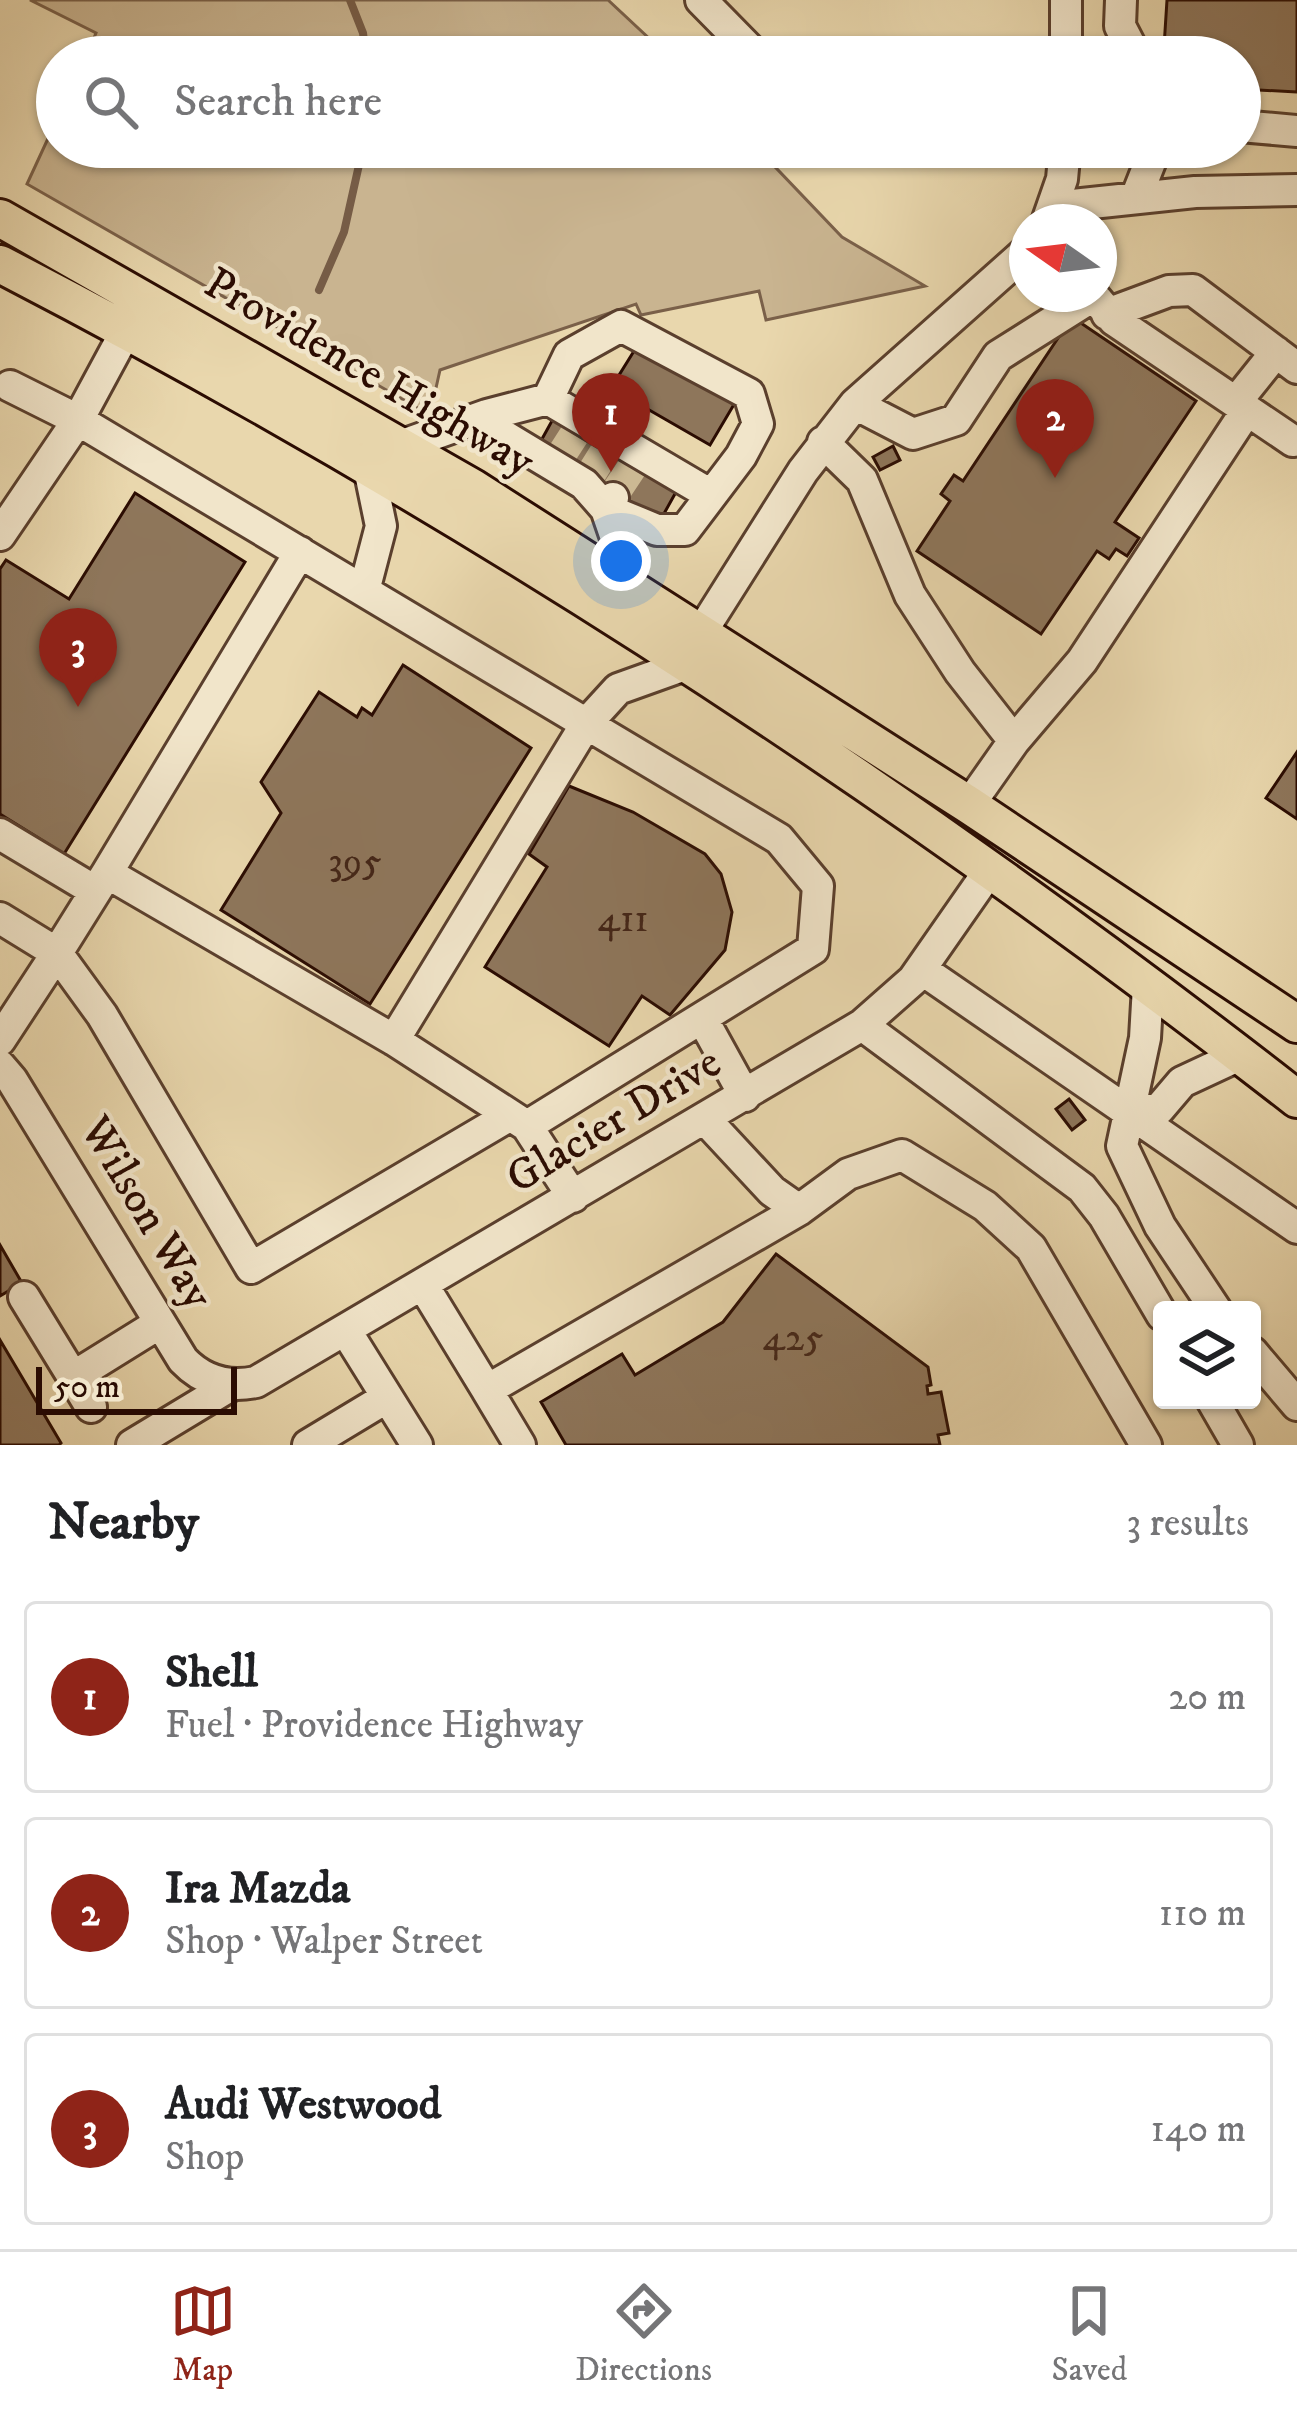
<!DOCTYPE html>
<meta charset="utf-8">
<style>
:root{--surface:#fff;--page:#f6f6f6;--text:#202124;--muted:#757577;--line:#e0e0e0;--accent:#8f2418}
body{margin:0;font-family:"IM FELL DW Pica",serif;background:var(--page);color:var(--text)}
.controls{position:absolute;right:36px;bottom:36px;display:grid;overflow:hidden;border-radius:12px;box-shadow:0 3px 9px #0004}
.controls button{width:108px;height:108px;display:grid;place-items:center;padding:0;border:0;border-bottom:3px solid var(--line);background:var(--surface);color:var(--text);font:60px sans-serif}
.compass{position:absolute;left:1009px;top:204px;width:108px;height:108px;border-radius:50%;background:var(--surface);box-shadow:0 3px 9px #0004;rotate:284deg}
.scale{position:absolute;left:36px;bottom:30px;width:201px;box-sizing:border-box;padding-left:12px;border:6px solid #2b0c02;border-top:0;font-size:33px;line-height:42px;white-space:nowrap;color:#2b0c02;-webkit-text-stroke:9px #f1e5ca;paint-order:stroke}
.you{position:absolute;left:621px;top:561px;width:42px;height:42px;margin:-30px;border:9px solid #fff;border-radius:50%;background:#1a73e8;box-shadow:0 0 0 18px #1a73e833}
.badge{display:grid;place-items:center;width:78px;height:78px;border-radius:50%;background:var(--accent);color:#fff;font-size:39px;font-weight:700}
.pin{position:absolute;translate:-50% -99px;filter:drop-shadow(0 3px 6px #0008)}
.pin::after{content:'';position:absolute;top:63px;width:42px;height:36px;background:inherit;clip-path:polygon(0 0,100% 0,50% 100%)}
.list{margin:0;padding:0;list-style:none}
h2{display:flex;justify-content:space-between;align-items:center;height:156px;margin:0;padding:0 48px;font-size:51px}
h2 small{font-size:39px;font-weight:400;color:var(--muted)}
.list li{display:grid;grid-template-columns:78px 1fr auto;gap:36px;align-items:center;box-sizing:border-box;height:192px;margin:0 24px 24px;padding:0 24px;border:3px solid var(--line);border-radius:12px}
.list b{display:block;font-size:45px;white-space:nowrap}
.list p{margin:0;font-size:39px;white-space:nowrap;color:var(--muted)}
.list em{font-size:39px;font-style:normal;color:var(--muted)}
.icon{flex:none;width:66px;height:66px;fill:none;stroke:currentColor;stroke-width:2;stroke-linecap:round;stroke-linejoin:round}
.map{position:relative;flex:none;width:1297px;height:1445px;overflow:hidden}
.search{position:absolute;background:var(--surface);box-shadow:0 3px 9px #0004;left:36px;right:36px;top:36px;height:132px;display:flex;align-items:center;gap:30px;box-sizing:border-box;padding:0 42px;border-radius:66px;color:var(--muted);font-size:45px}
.sheet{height:804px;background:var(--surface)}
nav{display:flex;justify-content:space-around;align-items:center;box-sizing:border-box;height:168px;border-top:3px solid var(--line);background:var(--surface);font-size:33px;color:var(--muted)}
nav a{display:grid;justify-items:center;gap:6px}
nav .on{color:var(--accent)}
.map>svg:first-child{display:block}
.green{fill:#c9b490;stroke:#7a6049;stroke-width:3}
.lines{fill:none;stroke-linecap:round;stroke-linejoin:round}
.stream{stroke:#765c46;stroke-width:8}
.building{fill:#8e765b;stroke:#2b0c02;stroke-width:3}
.minor-tunnel{stroke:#ccb993;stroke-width:30;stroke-dasharray:30 15;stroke-linecap:butt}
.minor-casing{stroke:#5a3f2d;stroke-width:36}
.major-casing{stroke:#2b0c02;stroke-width:42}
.minor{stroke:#f1e5ca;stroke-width:30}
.major{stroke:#e9d7ad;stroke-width:36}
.labels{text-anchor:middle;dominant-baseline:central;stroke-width:9;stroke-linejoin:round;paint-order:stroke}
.number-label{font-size:39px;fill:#442618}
.street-label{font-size:45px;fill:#2b0c02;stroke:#f1e5ca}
</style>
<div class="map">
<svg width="1297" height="1445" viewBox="0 0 1297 1445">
<rect width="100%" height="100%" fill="#e9d7ad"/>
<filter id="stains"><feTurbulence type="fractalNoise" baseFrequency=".00167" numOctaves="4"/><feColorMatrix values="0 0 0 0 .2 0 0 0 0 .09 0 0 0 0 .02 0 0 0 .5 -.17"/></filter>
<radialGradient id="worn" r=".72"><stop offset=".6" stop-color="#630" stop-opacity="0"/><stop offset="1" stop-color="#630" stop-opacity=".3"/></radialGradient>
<path class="green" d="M30,0H608L669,57H86L96,33Z
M57,119V147H756L842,237L925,286L766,320L759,291L641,315L636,304L440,370L430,415L27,184Z"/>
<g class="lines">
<path class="stream" d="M350,0L363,33L366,57
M319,290L344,232L363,147"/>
</g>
<path class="building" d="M1167,0H1297V92L1240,89V57H1209L1210,49L1164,47Z
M1072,317L1196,401L1115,522L1139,538L1127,556L1116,549L1109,559L1097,551L1041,634L917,551L950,501L941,494L954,475L963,481Z
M639,343L736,401L710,445L611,388Z
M553,419L676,492L661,519L537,448Z
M893,446L900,460L880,470L873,457Z
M135,493L245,562L64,854L0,814V569L6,560L69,599Z
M403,665L531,748L370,1004L221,910L281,813L261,782L319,692L357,717L362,708L372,715Z
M1297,752V819L1266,798Z
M569,786L633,812L705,854L721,874L732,912L725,950L670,1015L642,996L609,1046L485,967L547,867L529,854Z
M1069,1099L1085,1120L1072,1130L1056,1109Z
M0,1245L22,1283L0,1296Z
M776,1254L928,1367L931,1385L927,1386L928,1394L941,1392L949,1433L938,1435L940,1445H566L541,1402L622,1354L635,1375L723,1322Z
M0,1340L61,1443L59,1445H0Z"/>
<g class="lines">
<path class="minor-tunnel" d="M558,460L576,432
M589,477L606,450
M615,493L633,466"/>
<defs>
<path id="minor" d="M701,0L757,57
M1121,0L1120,26L1136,57
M1066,57V0
M1240,126L1297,131
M1136,198L1156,147
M1054,207L1195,192L1297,190
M1047,222L1062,179L1065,147
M1092,294L1114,320L1293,441
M1107,314L1169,291L1193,290L1297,368
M10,386L78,420L779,839L818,886L813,949L527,1126
M1236,402L1276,352
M855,404L913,434L956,420L998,356L1093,296
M476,419L584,484L606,509L657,530H685L741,456L758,424L749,394L621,326L569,355L548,399
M823,442L862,480L910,595L960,672L1014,741
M403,445L487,415L548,399L711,495
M613,498L606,509L633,588
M0,535L78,420L126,331
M364,591L381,526L369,468
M702,631L803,471L855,404L1027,251
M969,805L1014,741L1082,661L1247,410
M0,834L95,891
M107,873L300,552
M0,918L57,953L107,873L394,1040L527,1126L573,1197
M921,969L1297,1228
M1148,986L1145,1038L1122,1146L1160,1226L1216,1310
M702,1018L745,1096
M862,1025L1082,1188L1104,1216L1162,1315
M0,1040L57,953L102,1015L251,1268L509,1116
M394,1040L586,724L618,689L685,665
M0,1066L12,1080L183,1360C203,1381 228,1388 256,1382L862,1025L913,980L989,871
M1132,1112L1159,1109L1182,1082L1240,1055
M705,1119L772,1191L799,1210
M423,1285L487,1390
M24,1297L73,1377L160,1323
M346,1331L417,1445
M1252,1352L1297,1405
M73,1377L91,1407
M1212,1400L1238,1445
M132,1445L233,1384
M308,1445L386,1398
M520,1445L487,1390L799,1210L848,1174L902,1155L985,1206L1031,1248L1146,1445"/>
<path id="major" d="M0,218L473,488L969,805L1297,1024
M0,264C456,500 892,783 1297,1099"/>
</defs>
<use href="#minor" class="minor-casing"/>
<use href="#major" class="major-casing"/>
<use href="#minor" class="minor"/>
<use href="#major" class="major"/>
</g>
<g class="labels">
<g class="number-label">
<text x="355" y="862">395</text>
<text x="623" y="919">411</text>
<text x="793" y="1338">425</text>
</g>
<g class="street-label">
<text transform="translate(369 373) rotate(30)">Providence Highway</text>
<text transform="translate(614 1121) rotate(-31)">Glacier Drive</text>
<text transform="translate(146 1213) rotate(59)">Wilson Way</text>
</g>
</g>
<rect width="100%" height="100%" filter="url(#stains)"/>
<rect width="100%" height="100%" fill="url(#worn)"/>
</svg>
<div class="controls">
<button><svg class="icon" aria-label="layers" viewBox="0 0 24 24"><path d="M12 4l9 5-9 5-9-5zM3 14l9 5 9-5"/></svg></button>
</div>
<svg class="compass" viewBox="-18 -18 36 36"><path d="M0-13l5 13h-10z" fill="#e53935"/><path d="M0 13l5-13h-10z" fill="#757577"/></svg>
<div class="scale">50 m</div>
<div class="you"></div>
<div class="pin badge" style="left:611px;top:472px">1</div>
<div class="pin badge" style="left:1055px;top:478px">2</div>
<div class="pin badge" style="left:78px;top:707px">3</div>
<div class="search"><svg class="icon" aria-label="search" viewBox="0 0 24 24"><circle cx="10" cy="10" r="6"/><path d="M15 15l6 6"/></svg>Search here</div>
</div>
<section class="sheet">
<h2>Nearby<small>3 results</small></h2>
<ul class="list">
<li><span class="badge">1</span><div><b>Shell</b><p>Fuel · Providence Highway</p></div><em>20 m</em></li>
<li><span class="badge">2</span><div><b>Ira Mazda</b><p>Shop · Walper Street</p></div><em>110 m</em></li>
<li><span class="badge">3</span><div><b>Audi Westwood</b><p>Shop</p></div><em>140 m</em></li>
</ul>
</section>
<nav>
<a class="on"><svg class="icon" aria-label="map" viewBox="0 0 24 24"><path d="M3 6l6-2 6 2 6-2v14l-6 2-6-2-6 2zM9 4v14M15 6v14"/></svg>Map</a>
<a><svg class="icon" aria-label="directions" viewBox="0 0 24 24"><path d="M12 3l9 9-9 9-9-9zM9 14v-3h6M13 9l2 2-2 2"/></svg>Directions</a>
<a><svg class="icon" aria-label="saved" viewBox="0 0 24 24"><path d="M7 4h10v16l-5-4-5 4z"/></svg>Saved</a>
</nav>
